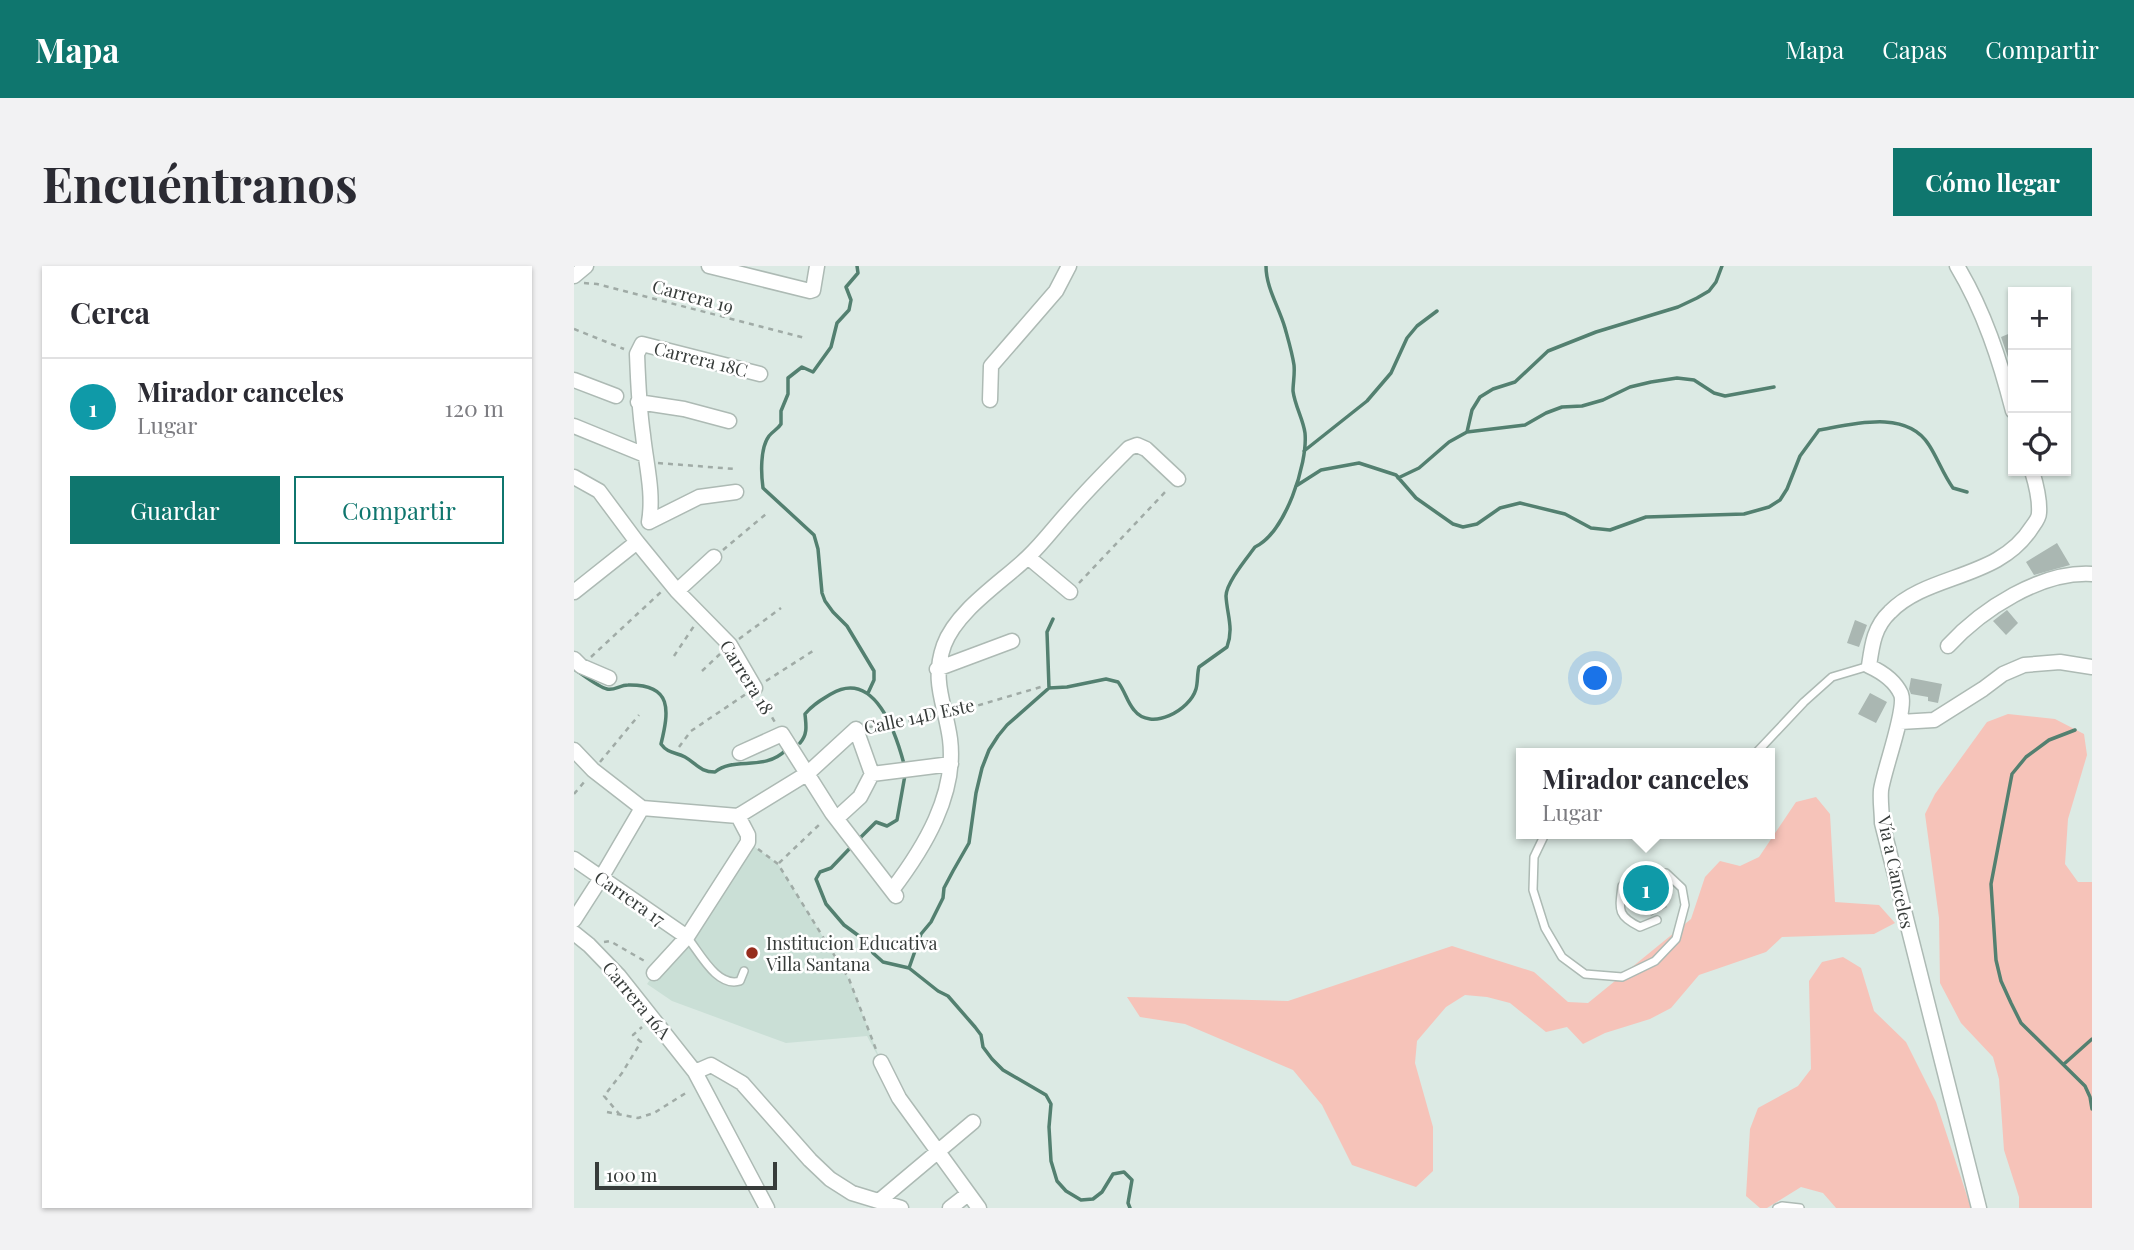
<!DOCTYPE html>
<html lang="es">
<meta charset="utf-8">
<style>
:root{--surface:#fff;--page:#f2f2f3;--text:#2b2b33;--muted:#7c7c81;--line:#e1e1e2;--accent:#0f766e}
body{margin:0;font-family:"Playfair Display",serif;background:var(--page);color:var(--text)}
.controls{position:absolute;right:21px;top:21px;display:grid;overflow:hidden;border-radius:0px;box-shadow:0 2px 5px #0004}
.controls button{width:63px;height:63px;display:grid;place-items:center;padding:0;border:0;border-bottom:2px solid var(--line);background:var(--surface);color:var(--text);font:35px sans-serif}
.scale{position:absolute;left:21px;bottom:18px;width:182px;box-sizing:border-box;padding-left:7px;border:4px solid #373c3a;border-top:0;font-size:19px;line-height:24px;white-space:nowrap;color:#373c3a;-webkit-text-stroke:5px #fff;paint-order:stroke}
.you{position:absolute;left:1022px;top:413px;width:24px;height:24px;margin:-18px;border:5px solid #fff;border-radius:50%;background:#1a73e8;box-shadow:0 0 0 10px #1a73e833}
.badge{display:grid;place-items:center;width:46px;height:46px;border-radius:50%;background:var(--accent);color:#fff;font-size:23px;font-weight:700}
.pin{position:absolute;translate:-50% -50%;border:4px solid #fff;box-shadow:0 2px 7px #0006}
.popup{position:absolute;left:942px;top:482px;width:259px;height:91px;box-sizing:border-box;display:grid;place-content:center;border-radius:0px;background:var(--surface);filter:drop-shadow(0 2px 5px #0005);font-size:23px;white-space:nowrap;color:var(--muted)}
.popup b{font-size:26px;color:var(--text)}
.popup::after{content:'';position:absolute;left:50%;top:100%;margin-left:-14px;border:14px solid transparent;border-top-color:var(--surface)}
.list{margin:0;padding:0;list-style:none}
h2{display:flex;justify-content:space-between;align-items:center;height:91px;margin:0;padding:0 28px;font-size:30px}
h2 small{font-size:23px;font-weight:400;color:var(--muted)}
.list li{display:grid;grid-template-columns:46px 1fr auto;gap:21px;align-items:center;box-sizing:border-box;height:98px;padding:0 28px;border-top:2px solid var(--line)}
.list b{display:block;font-size:26px;white-space:nowrap}
.list p{margin:0;font-size:23px;white-space:nowrap;color:var(--muted)}
.list em{font-size:23px;font-style:normal;color:var(--muted)}
.actions{display:flex;gap:14px;padding:21px 28px}
.actions a{flex:1;padding:16px 0;border:2px solid var(--accent);border-radius:0px;text-align:center;font-size:24px;color:var(--accent)}
.actions .main{background:var(--accent);color:#fff}
.icon{flex:none;width:38px;height:38px;fill:none;stroke:currentColor;stroke-width:2;stroke-linecap:round;stroke-linejoin:round}
.map{position:relative;flex:none;width:1518px;height:942px;overflow:hidden;border-radius:0px}
header{display:flex;align-items:center;gap:42px;box-sizing:border-box;height:98px;padding:0 35px;background:var(--accent);color:#fff}
header strong{font-size:33px}
nav{display:flex;gap:38px;margin-inline-start:auto;font-size:24px}
.intro{display:flex;align-items:center;justify-content:space-between;box-sizing:border-box;height:168px;padding:0 42px}
h1{margin:0;font-size:49px}
.button{padding:18px 32px;border-radius:0px;background:var(--accent);color:#fff;font-size:24px;font-weight:700}
main{display:flex;gap:42px;padding:0 42px}
aside{flex:1;background:var(--surface);border-radius:0px;box-shadow:0 2px 5px #0004}
.map>svg:first-child{display:block}
.built{fill:#cadfd6}
.green{fill:#f6c3b9}
.lines{fill:none;stroke-linecap:round;stroke-linejoin:round}
.stream{stroke:#538070;stroke-width:3.5}
.building{fill:#aab7b2}
.lane-casing{stroke:#adbab4;stroke-width:10}
.street-casing{stroke:#adbab4;stroke-width:17}
.path{stroke:#a0aba6;stroke-width:2.5;stroke-dasharray:5 5;stroke-linecap:butt}
.lane{stroke:#fff;stroke-width:7}
.street{stroke:#fff;stroke-width:14}
.poi-dot{fill:#962d1d;stroke:#fff;stroke-width:2.5}
.labels{text-anchor:middle;dominant-baseline:central;stroke-width:5;stroke-linejoin:round;paint-order:stroke}
.street-label{font-size:18px;fill:#373c3a;stroke:#fff}
.poi-label{font-size:18px;fill:#373c3a;stroke:#fff;text-anchor:start}
</style>
<header>
<strong>Mapa</strong>
<nav><a>Mapa</a><a>Capas</a><a>Compartir</a></nav>
</header>
<div class="intro"><h1>Encuéntranos</h1><a class="button">Cómo llegar</a></div>
<main>
<aside>
<h2>Cerca<small></small></h2>
<ul class="list">
<li><span class="badge" style="background:#0f9aa8">1</span><div><b>Mirador canceles</b><p>Lugar</p></div><em>120 m</em></li>
</ul>
<div class="actions"><a class="main">Guardar</a><a>Compartir</a></div>
</aside>
<div class="map">
<svg width="1518" height="942" viewBox="0 0 1518 942">
<rect width="100%" height="100%" fill="#dceae4"/>
<path class="built" d="M174,576L204,598L275,713L307,796L293,770L212,777L98,735L73,718Z"/>
<path class="green" d="M1434,448L1481,453L1510,468L1513,489L1494,553L1491,598L1504,616H1518V942H1445V931L1430,884L1425,813L1419,791L1387,757L1366,717L1365,652L1351,548L1361,528L1413,456Z
M1242,531L1256,548L1261,636L1305,639L1321,657L1300,668L1208,671L1192,686L1125,709L1097,742L1076,753L1031,767L1009,778L993,761L972,766L936,737L913,731L891,729L872,741L843,775L841,797L859,861V905L842,921L778,899L748,839L719,804L611,758L566,751L553,731L714,735L878,680L960,706L994,736L1014,737L1117,653L1131,611L1146,595L1166,600L1185,591L1222,536Z
M1269,691L1287,702L1300,745L1332,776L1362,836L1397,942H1262L1249,927L1227,921L1193,942H1186L1172,930L1176,863L1184,842L1224,820L1237,803L1235,715L1248,696Z"/>
<g class="lines">
<path class="stream" d="M283,0L284,7L272,21L277,34L275,44L263,57L257,81L239,106L228,101L214,112V128L207,145V158C204,163 199,165 195,170C186,182 187,208 189,222L240,269L244,283L248,327L251,335L259,346L273,360L300,405V414L294,427
M893,166L898,144L906,131L919,123L941,116L974,85L1022,66L1104,41L1123,32L1135,25L1142,16L1148,0
M730,185L793,135L817,107L833,72L843,60L863,45
M824,212L845,202L875,176L893,166L951,159L972,147L988,141L1008,140L1029,134L1056,121L1077,116L1103,112L1120,114L1140,127L1151,130L1200,121
M722,220L747,204L785,197L822,209L842,232L879,258L889,261L903,258L926,242L946,237L991,248L1017,262L1036,264L1072,251L1170,248L1195,241L1206,234L1213,223L1226,190L1245,164C1279,158 1333,143 1355,179C1364,193 1369,208 1379,222L1393,226
M0,403C8,408 24,421 33,423C40,425 46,419 54,419C99,418 95,445 87,478C94,488 102,486 111,491C123,498 126,506 141,506C160,490 190,506 212,484
M475,422L473,366L479,353
M1501,464L1475,474L1452,491L1438,508L1417,618L1422,694L1427,715L1437,737L1447,757L1511,820L1516,831L1518,843
M226,477C234,468 232,459 231,448C238,439 247,434 257,428C301,402 322,468 330,498
M284,574L302,556L313,560L323,554L331,509
M279,579L257,602L246,606L242,613L252,638L270,659L296,678L299,687L309,696L335,702L364,725L374,730L401,761L407,769L409,781L418,793L429,804L472,829L477,838L475,861L477,895L483,915L492,925L507,934L519,933L528,926L539,908L550,906L558,914L554,937L556,942
M335,702L347,668L357,656L369,632L370,622L379,605L395,577L402,527L408,502L415,484L424,470L433,459L475,422L493,421L532,413L544,416C551,425 553,436 560,444C577,466 616,444 622,423C624,416 623,408 625,401L653,381C660,362 653,349 652,330C652,317 673,292 681,281C711,267 734,198 731,167C729,153 721,140 719,125C719,117 721,108 720,99C718,86 714,73 711,62C705,41 692,22 692,0
M1490,798L1518,773"/>
</g>
<path class="building" d="M1439,66V106L1427,71Z
M1483,277L1496,299L1460,309L1452,296Z
M1433,344L1444,357L1432,369L1419,355Z
M1281,354L1293,359L1285,381L1273,377Z
M1337,412L1368,418L1364,437L1354,435V431L1337,428L1335,423Z
M1296,427L1313,436L1302,457L1284,448Z
M1086,630L1093,641L1077,650L1070,639Z"/>
<g class="lines">
<defs>
<path id="lane" d="M1182,487L1230,436L1258,411L1295,400
M971,568L960,591L959,624L971,662L988,691L1011,708L1048,711L1081,695L1102,673L1111,639L1108,622L1092,607H1065L1048,620C1045,644 1043,650 1066,661L1083,654
M113,671C126,687 143,722 166,715L170,705
M1203,942L1208,940L1226,942"/>
<path id="street" d="M135,0L236,25L239,24L243,0
M1383,0C1410,45 1426,94 1439,145
M0,10L12,0
M0,114L42,130
M416,134L417,100L482,25L495,0
M64,136L110,143L155,155
M0,160L71,189
M0,211L25,225L63,276L103,325L156,379L181,422
M75,256C80,227 72,198 69,169C65,142 64,115 63,88L68,78L186,108
M75,256L125,231L162,226
M454,291L496,326
M103,325L140,291
M0,326L63,276
M1374,380C1408,343 1467,305 1518,308
M0,393L7,400L35,412
M363,403L438,375
M1326,456L1360,454L1409,423L1429,408L1450,399L1486,396L1518,401
M0,484L19,504L68,542L164,550
M166,487L208,468L258,547L322,630
M298,508L377,498
M164,550L234,507L282,463L298,508L286,531L263,552
M0,593L113,671
M318,624C350,582 383,528 376,473C371,437 357,416 370,379C383,344 428,316 454,291C469,277 482,259 496,244C515,222 535,202 555,182L563,179L572,183L604,213
M0,654L27,612L68,542
M0,667L15,679L45,710L121,806L193,942
M80,707L113,671L174,576V569L164,550
M307,796L325,832L405,942
M121,806L137,799L168,817L236,894L256,913L278,927L327,942
M305,935L399,856
M376,942L394,928
M1405,942L1308,557C1308,546 1306,535 1307,524C1310,503 1333,443 1327,428C1321,415 1308,406 1295,400C1298,379 1300,361 1316,346C1354,307 1425,314 1458,261C1461,257 1465,252 1465,247C1466,233 1462,218 1458,205"/>
</defs>
<use href="#lane" class="lane-casing"/>
<use href="#street" class="street-casing"/>
<path class="path" d="M10,17L23,18L231,72
M0,63L50,83
M84,197L161,203
M149,284L192,248
M505,317L594,223
M165,373L207,342
M100,390L120,360
M17,391L87,326
M128,405L146,388
M192,415L242,383
M188,434L202,458
M385,445L470,420
M295,461L358,451
M105,481L117,465L172,428
M26,496L65,449
M0,528L11,515
M184,583L204,598L275,713L303,786
M205,597L248,556
M30,676L36,675L74,697
M33,846L64,852L80,847L115,825
M46,849L30,830L48,807L67,776L59,769L68,761"/>
<use href="#lane" class="lane"/>
<use href="#street" class="street"/>
</g>
<circle class="poi-dot" cx="178" cy="687" r="7"/>
<g class="labels">
<g class="street-label">
<text transform="translate(119 30) rotate(15)">Carrera 19</text>
<text transform="translate(127 93) rotate(14)">Carrera 18C</text>
<text transform="translate(173 411) rotate(58)">Carrera 18</text>
<text transform="translate(345 450) rotate(-12)">Calle 14D Este</text>
<text transform="translate(1322 606) rotate(78)">Vía a Canceles</text>
<text transform="translate(56 632) rotate(35)">Carrera 17</text>
<text transform="translate(63 734) rotate(50)">Carrera 16A</text>
</g>
<g class="poi-label">
<text x="192" y="677">Institucion Educativa<tspan x="192" dy="21">Villa Santana</tspan></text>
</g>
</g>
</svg>
<div class="controls">
<button>+</button>
<button>−</button>
<button><svg class="icon" aria-label="locate" viewBox="0 0 24 24"><circle cx="12" cy="12" r="6"/><path d="M12 2v4M12 18v4M2 12h4M18 12h4"/></svg></button>
</div>
<div class="scale">100 m</div>
<div class="you"></div>
<div class="pin badge" style="left:1072px;top:622px;background:#0f9aa8">1</div>
<div class="popup"><b>Mirador canceles</b>Lugar</div>
</div>
</main>
